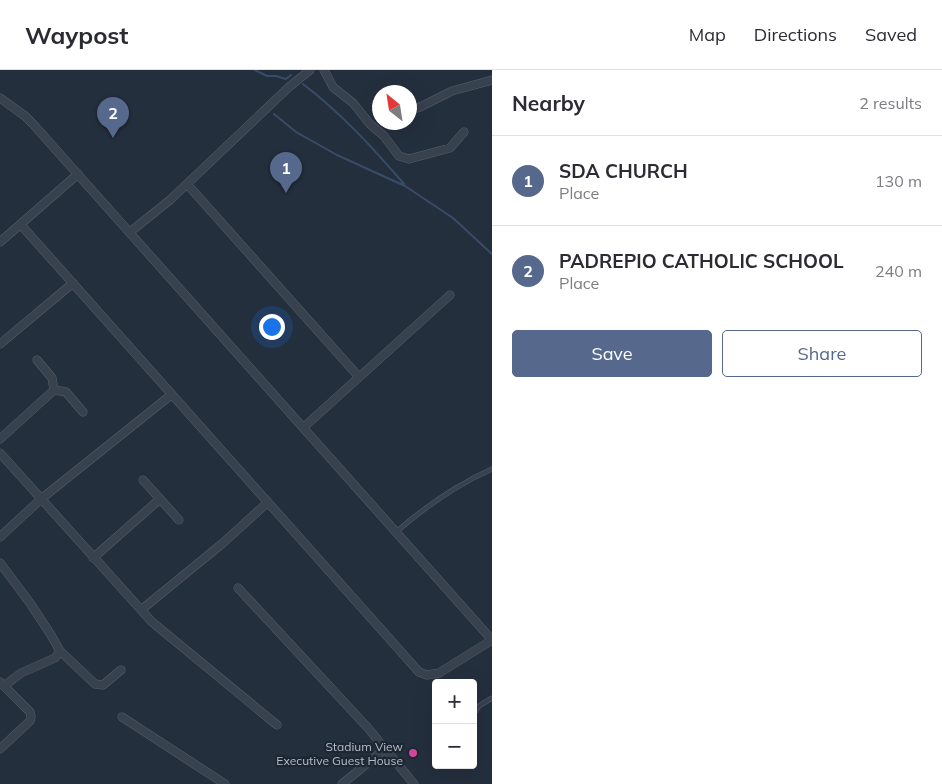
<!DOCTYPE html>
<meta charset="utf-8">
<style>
:root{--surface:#fff;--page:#f7f7f7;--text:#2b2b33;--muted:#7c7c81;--line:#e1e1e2;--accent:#56698c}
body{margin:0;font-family:Mulish,sans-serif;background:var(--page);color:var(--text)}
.controls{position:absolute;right:15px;bottom:15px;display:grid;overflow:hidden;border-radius:5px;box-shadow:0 5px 20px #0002}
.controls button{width:45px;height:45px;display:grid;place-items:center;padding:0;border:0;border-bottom:1px solid var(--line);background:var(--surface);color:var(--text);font:25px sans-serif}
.compass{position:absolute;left:372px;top:15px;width:45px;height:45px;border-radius:50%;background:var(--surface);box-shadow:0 5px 20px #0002;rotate:330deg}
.you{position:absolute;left:271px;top:256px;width:18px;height:18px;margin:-12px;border:4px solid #fff;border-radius:50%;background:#1a73e8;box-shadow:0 0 0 8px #1a73e833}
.badge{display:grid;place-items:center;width:32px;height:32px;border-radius:50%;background:var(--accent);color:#fff;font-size:16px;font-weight:700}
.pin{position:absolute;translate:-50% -41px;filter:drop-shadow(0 1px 2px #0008)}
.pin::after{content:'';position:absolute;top:26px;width:18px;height:15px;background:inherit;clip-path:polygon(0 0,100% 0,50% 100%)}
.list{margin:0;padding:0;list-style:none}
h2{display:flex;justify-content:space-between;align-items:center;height:65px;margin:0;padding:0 20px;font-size:21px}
h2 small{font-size:16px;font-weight:400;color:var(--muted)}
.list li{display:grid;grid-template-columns:32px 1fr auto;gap:15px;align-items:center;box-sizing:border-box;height:90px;padding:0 20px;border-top:1px solid var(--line)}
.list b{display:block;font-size:19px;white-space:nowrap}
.list p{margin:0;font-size:16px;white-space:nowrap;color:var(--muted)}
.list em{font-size:16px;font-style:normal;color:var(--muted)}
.actions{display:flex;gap:10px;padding:15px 20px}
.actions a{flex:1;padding:11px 0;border:1px solid var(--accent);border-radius:5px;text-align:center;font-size:18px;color:var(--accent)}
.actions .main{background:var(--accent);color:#fff}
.map{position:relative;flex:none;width:492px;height:714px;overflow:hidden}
header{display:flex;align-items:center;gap:30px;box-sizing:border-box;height:70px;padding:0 25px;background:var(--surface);border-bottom:1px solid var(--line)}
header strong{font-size:24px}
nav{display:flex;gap:28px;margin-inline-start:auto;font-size:18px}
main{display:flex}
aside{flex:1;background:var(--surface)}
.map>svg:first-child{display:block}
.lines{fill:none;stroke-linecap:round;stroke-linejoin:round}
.stream{stroke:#394c67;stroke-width:2}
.lane-casing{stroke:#565f6c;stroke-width:5}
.street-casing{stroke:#565f6c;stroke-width:9}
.lane{stroke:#38414e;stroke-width:4}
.street{stroke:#38414e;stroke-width:8}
.hotel-dot{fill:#d1479c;stroke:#1d2633;stroke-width:2}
.labels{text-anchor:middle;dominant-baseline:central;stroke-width:4.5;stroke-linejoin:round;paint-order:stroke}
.poi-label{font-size:12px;fill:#b4bcc9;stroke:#1d2633;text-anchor:end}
</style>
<header>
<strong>Waypost</strong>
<nav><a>Map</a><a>Directions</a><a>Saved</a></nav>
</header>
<main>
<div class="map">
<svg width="492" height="714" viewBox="0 0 492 714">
<rect width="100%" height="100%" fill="#242f3e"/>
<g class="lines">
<path class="stream" d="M255,0L267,6H276L286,9L291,5
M303,14C341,43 373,78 404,114
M274,44L296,62L337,85L405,116L453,148L492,184"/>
<defs>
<path id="lane" d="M396,462C426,436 456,415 492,399
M473,645L479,636L492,628"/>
<path id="street" d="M324,0L333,17L353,33L370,54L384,66L399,86L409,89L450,78L464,62
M0,28L25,46L33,54L492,570
M418,38L452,21L492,10
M187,114L359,307
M21,155L419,602L427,605L439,603L492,570
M130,162L170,130L289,17L310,0
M0,172L78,104
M0,274L73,213
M54,320L66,322L83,342
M304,357L450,225
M0,369L54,320L52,308L37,290
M0,383L152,552L277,655
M143,410L179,450
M0,467L41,429L171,325
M93,488L160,429
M0,493L30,533L51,565L60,581L95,614L103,615L121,600
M238,518L368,658L414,714
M141,540L223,473L268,432
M0,612L30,642L31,647L30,651L0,679
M4,616L21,603L55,588L60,581
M122,647L225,714
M342,714L385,679"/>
</defs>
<use href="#lane" class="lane-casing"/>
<use href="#street" class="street-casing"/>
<use href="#lane" class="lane"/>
<use href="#street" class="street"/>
</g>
<circle class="hotel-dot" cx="413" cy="683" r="5"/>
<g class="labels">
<g class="poi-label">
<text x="403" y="676">Stadium View<tspan x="403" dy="14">Executive Guest House</tspan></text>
</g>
</g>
</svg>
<div class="controls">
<button>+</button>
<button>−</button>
</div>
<svg class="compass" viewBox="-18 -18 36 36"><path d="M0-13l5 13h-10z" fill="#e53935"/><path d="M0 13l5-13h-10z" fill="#7c7c81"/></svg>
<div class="you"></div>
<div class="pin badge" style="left:286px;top:123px">1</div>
<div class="pin badge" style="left:113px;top:68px">2</div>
</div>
<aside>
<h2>Nearby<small>2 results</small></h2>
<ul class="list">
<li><span class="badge">1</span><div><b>SDA CHURCH</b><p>Place</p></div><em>130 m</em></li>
<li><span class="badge">2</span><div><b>PADREPIO CATHOLIC SCHOOL</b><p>Place</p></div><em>240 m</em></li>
</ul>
<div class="actions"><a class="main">Save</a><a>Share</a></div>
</aside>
</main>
